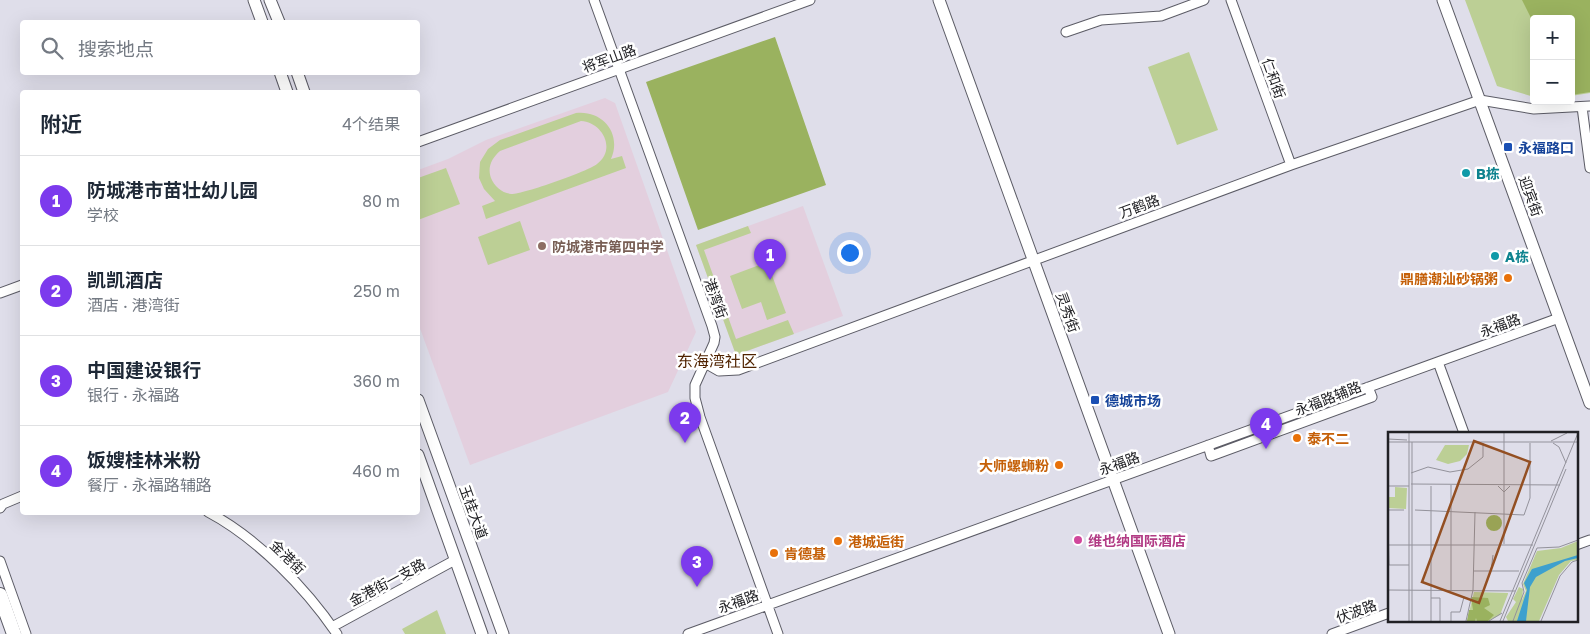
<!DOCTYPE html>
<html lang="zh">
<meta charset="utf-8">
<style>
:root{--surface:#fff;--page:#f6f6f7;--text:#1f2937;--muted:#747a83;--line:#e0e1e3;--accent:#7c3aed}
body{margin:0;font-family:"Golos Text","Noto Sans SC",sans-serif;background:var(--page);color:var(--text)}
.controls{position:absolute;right:15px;top:15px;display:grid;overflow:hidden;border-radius:5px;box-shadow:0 5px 20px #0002}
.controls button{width:45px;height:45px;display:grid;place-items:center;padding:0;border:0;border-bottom:1px solid var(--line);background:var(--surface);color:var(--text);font:25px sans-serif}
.you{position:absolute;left:849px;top:252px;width:18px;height:18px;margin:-12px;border:4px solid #fff;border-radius:50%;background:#1a73e8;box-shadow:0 0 0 8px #1a73e833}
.badge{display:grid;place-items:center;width:32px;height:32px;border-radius:50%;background:var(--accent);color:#fff;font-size:16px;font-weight:700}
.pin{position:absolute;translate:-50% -41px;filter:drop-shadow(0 1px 2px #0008)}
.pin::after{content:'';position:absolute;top:26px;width:18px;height:15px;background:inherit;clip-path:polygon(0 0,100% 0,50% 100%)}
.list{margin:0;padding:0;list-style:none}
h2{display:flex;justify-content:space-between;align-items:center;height:65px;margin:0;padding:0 20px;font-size:21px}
h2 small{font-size:16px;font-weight:400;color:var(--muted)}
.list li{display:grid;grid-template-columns:32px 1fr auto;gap:15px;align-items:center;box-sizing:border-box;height:90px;padding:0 20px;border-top:1px solid var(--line)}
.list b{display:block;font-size:19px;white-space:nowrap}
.list p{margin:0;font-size:16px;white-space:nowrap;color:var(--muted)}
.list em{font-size:16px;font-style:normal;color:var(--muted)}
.icon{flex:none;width:28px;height:28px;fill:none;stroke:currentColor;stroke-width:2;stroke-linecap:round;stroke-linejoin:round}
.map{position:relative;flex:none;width:1590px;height:634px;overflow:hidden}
.search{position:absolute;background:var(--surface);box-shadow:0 5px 20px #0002;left:20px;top:20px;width:400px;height:55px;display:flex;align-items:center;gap:12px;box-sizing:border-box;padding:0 18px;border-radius:5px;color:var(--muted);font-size:19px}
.panel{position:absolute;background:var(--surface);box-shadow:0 5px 20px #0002;left:20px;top:90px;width:400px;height:425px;border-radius:5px}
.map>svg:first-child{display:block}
.education{fill:#e3cfde}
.green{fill:#bccf95;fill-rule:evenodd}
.forest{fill:#9ab25f}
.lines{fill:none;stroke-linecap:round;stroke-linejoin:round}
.minor-casing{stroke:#5c5c66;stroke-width:11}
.major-casing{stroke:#5c5c66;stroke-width:13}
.highway-casing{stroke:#5c5c66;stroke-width:16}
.minor{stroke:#fff;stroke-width:9}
.major{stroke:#fff;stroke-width:11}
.highway{stroke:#fff;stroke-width:14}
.transit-dot{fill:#1a4fb4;stroke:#fff;stroke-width:2}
.culture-dot{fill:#0f9aa8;stroke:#fff;stroke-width:2}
.education-dot{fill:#8d6e63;stroke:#fff;stroke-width:2}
.food-dot{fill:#e8710a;stroke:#fff;stroke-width:2}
.hotel-dot{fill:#d1479c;stroke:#fff;stroke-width:2}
.labels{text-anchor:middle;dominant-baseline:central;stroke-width:5;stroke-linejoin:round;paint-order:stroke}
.street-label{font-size:14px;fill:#202024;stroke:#fff}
.transit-label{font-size:14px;font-weight:bold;fill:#164399;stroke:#fff;text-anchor:start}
.culture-label{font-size:14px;font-weight:bold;fill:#0d838f;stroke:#fff;text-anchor:start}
.education-label{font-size:14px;font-weight:bold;fill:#785e54;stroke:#fff;text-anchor:start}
.food-label{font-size:14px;font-weight:bold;fill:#c56008;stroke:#fff;text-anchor:start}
.hotel-label{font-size:14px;font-weight:bold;fill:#b23c85;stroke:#fff;text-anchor:start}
.quarter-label{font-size:16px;fill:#502301;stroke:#fff}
.inset-road{fill:none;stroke:#93929b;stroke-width:1}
.view{fill:#934f22;fill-opacity:0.15;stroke:#934f22;stroke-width:2.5}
.inset-edge{fill:none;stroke:#202024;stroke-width:2.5}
</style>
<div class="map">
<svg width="1590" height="634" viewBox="0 0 1590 634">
<rect width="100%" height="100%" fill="#dfdeea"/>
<path class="education" d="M605,98L615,103L696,332L668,392L470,465L418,323V170L448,159L486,140Z
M803,206L843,316L736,355L696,245Z"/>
<path class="green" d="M1465,0H1590V93L1571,96V19H1534V97L1497,86Z
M1189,52L1218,130L1177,145L1148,67Z
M576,113C603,110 622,134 611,159L622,156L626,168L486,219L482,206L495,201L484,189L479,178L480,162L488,149L500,140ZM581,121C602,122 617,149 597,164C589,171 521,195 511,194C502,193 494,186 491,178C487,167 492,158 500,151Z
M446,168L460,204L418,220V178Z
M520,221L530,250L488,265L478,237Z
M748,226L751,233L704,250L736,339L788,320L794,334L736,355L696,245Z
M767,262L786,313L767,320L761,302L742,309L730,276Z
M437,610L446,634H405L402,629Z"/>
<path class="forest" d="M1522,0H1590V92L1571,95V19H1534V24Z
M775,37L826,185L698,230L646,82Z"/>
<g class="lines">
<defs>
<path id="minor" d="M594,0L712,326L715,337L714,343L695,385V398L700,417L778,634
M1231,0L1291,165
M1066,32L1101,20L1161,16L1204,0
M1582,107L1590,168
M418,142L810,0
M0,293L22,285
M1438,362L1464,433
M705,363L719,371L738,370L1291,165L1480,100L1534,109L1590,106
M1208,445L1211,456L1372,397L1368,387
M0,508L3,504L22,496
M208,512C257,538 306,588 337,634
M1576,545L1590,540
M0,561L26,634
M332,627L455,560
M688,634L1559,318
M1332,634L1389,613"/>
<path id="major" d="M254,0L262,22
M270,0L279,22
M939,0L1169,634
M1443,0L1590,403
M280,72L287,92
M297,72L304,92
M418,400L503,634
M418,455L482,634"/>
<path id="highway" d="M0,595L14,634"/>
</defs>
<use href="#minor" class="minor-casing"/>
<use href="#major" class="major-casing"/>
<use href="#highway" class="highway-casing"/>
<use href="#minor" class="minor"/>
<use href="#major" class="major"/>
<use href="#highway" class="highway"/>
</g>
<g class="transit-dot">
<rect x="1503" y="142" width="10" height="10" rx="2.5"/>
<rect x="1090" y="395" width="10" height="10" rx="2.5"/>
</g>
<g class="culture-dot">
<circle cx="1466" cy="173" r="5"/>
<circle cx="1495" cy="256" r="5"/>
</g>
<circle class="education-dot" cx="542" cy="246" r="5"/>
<g class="food-dot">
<circle cx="1508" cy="278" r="5"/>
<circle cx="1297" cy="438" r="5"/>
<circle cx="1059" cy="465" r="5"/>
<circle cx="838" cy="541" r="5"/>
<circle cx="774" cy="553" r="5"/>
</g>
<circle class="hotel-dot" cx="1078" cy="540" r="5"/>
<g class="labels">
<g class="street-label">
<text transform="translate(609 58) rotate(-20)">将军山路</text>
<text transform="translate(1274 78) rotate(70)">仁和街</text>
<text transform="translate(1531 196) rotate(70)">迎宾街</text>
<text transform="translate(1139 206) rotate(-20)">万鹤路</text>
<text transform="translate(716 298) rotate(70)">港湾街</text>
<text transform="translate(1068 312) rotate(70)">灵秀街</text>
<text transform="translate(1500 325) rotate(-20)">永福路</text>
<text transform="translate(1328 398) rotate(-21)">永福路辅路</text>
<text transform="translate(1119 463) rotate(-20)">永福路</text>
<text transform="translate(474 512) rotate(70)">玉桂大道</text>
<text transform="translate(288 557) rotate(44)">金港街</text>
<text transform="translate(387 582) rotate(-28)">金港街一支路</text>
<text transform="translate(738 601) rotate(-20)">永福路</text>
<text transform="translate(1356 611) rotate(-20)">伏波路</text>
</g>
<g class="transit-label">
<text x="1518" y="147">永福路口</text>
<text x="1105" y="400">德城市场</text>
</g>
<g class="culture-label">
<text x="1476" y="173">B栋</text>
<text x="1505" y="256">A栋</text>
</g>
<g class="education-label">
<text x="552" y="246">防城港市第四中学</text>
</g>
<g class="food-label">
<text x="1498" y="278" text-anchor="end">鼎膳潮汕砂锅粥</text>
<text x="1307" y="438">泰不二</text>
<text x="1049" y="465" text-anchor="end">大师螺蛳粉</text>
<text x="848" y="541">港城逅街</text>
<text x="784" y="553">肯德基</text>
</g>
<g class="hotel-label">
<text x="1088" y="540">维也纳国际酒店</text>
</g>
<g class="quarter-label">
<text x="717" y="361">东海湾社区</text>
</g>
</g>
<g transform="translate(1388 432)">
<rect width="190" height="190" fill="#dfdeea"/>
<path d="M57,13H81L79,22L72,29L60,32L48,28ZM7,55L19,56L18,77L0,76V65H7ZM190,109V128L183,129L171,143L151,189H120L118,185L128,170L125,167L131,155L135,157L134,168L138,159L135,152L149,119L173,116ZM86,160L120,161V162L112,183L100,189H79Z" fill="#bccf95"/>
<path d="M98 91a8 8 0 1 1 16 0a8 8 0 1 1-16 0ZM83,165L100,166L102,173L96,176L106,183L100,189H89L88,186L87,189H79L81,178H85Z" fill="#9ab25f"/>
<path d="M190,123V126L177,129L148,145L142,155L138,189H129L139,158L136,151L144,137Z" fill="#3da0ce"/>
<path class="inset-road" d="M21,1V10H190M0,7L19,8M163,9L179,1M0,10H21V189M165,11L171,15L178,31M23,41L40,35L62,40L80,37L95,25V11M23,52L172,53M0,54H21M110,54L116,60L122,54M0,78H16M27,78L136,83L142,66V11M0,89L1,133M116,112V1M0,113H145M0,133H21M86,139H131M103,139L105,123M0,158L127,159M63,158V53M43,166H52V189M24,189V10M43,189V54M63,189V180H72L76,165L81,167M78,189L85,158L87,80M101,189L114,181M112,189L190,1M115,189L178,37M125,189L136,160L134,151L149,116L171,115L190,108M153,189L172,144L184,130L190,128"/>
<path class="view" d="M86,9L142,30L91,171L34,150Z"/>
<rect width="190" height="190" class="inset-edge"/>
</g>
</svg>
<div class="controls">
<button>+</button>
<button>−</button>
</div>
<div class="you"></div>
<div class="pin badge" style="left:770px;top:280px">1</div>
<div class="pin badge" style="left:685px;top:443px">2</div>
<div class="pin badge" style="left:697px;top:587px">3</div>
<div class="pin badge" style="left:1266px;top:449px">4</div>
<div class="search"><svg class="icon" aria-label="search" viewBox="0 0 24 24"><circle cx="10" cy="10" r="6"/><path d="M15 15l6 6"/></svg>搜索地点</div>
<section class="panel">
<h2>附近<small>4个结果</small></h2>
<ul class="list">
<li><span class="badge">1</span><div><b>防城港市苗壮幼儿园</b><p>学校</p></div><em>80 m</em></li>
<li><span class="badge">2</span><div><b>凯凯酒店</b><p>酒店 · 港湾街</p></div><em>250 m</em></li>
<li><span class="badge">3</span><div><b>中国建设银行</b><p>银行 · 永福路</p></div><em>360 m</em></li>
<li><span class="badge">4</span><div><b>饭嫂桂林米粉</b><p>餐厅 · 永福路辅路</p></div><em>460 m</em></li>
</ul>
</section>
</div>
